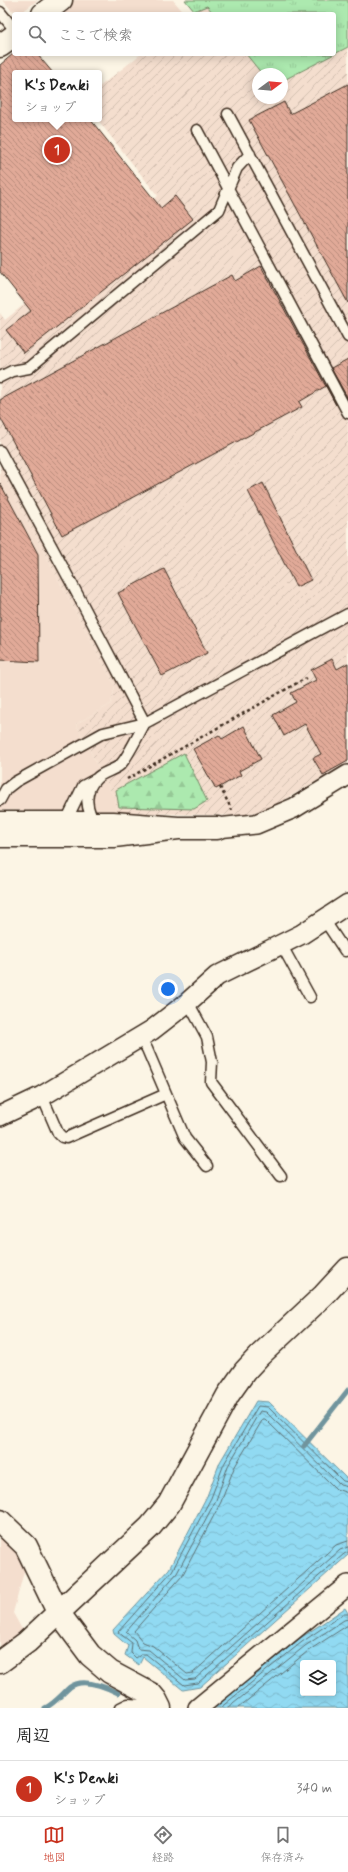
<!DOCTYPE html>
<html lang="ja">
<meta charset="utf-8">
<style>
:root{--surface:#fff;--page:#f2f2f2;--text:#222;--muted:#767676;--line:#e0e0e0;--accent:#c8321e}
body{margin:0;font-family:Mynerve,"Klee One",sans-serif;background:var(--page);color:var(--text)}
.controls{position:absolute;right:12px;bottom:12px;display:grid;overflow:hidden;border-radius:4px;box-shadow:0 2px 10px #0003}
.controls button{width:36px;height:36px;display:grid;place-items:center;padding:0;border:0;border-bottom:1px solid var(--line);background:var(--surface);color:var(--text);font:20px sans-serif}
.compass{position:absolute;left:252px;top:68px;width:36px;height:36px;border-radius:50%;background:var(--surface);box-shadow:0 2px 10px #0003;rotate:74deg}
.you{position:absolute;left:168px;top:989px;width:14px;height:14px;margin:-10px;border:3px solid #fff;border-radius:50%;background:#1a73e8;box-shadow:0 0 0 6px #1a73e833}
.badge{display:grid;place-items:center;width:26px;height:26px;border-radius:50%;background:var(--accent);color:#fff;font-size:13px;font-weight:700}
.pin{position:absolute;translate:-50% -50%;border:2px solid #fff;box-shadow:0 1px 4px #0006}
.popup{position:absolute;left:12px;top:70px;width:90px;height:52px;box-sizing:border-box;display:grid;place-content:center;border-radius:4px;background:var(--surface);filter:drop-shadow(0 1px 3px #0005);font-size:13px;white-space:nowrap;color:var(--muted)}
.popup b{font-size:15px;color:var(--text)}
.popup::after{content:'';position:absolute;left:50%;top:100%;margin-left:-8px;border:8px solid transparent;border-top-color:var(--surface)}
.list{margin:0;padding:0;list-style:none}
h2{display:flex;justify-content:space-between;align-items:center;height:52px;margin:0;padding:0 16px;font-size:17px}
h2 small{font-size:13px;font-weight:400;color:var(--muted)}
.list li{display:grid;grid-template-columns:26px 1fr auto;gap:12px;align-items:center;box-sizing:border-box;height:56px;padding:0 16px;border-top:1px solid var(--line)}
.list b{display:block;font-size:15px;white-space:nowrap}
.list p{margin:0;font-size:13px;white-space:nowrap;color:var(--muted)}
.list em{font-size:13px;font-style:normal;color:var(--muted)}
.icon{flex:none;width:22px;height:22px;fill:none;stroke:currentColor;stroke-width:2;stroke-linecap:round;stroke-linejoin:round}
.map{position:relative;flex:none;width:348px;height:1708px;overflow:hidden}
.search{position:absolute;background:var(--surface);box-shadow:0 2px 10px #0003;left:12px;right:12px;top:12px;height:44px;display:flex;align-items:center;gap:10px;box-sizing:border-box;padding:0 14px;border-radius:4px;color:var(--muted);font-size:15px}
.sheet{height:108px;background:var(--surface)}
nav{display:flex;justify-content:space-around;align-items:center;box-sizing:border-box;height:56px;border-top:1px solid var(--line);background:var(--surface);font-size:11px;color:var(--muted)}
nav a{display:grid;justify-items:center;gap:2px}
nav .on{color:var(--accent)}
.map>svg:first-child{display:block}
.built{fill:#f4dece}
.industrial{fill:url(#industrial-furrows);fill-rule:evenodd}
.grass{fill:url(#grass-tufts);stroke:#748a66}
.forest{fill:url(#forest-firs);stroke:#748a66}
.water{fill:url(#water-waves);stroke:#6f949d;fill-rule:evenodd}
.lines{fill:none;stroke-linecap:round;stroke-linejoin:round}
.shore{stroke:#5d7073;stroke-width:1}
.stream{stroke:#6f949d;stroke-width:5}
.building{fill:url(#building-back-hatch);stroke:#3b2a1e}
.lane-casing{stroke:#3b2a1e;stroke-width:13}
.street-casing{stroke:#3b2a1e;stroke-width:22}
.secondary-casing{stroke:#3b2a1e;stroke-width:25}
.path{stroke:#3b2a1e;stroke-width:2.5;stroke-dasharray:3 3;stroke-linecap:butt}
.lane{stroke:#fcf5e5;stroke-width:10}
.street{stroke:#fcf5e5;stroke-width:19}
.secondary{stroke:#fcf5e5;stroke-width:22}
</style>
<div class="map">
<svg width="348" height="1708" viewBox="0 0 348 1708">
<defs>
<pattern id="industrial-furrows" width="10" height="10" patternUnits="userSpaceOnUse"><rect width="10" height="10" fill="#f4dece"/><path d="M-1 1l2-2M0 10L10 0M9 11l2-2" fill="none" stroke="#d2bfb0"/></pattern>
<pattern id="grass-tufts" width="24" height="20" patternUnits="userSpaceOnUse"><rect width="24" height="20" fill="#ace9af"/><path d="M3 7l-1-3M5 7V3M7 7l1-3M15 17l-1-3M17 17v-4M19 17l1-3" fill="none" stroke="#95c896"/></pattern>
<pattern id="forest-firs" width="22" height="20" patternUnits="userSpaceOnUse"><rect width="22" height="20" fill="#ace9af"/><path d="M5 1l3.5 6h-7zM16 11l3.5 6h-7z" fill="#95c896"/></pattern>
<pattern id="water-waves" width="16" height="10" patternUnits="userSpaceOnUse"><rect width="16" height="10" fill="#91daf2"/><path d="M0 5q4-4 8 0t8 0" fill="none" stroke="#7ebbcf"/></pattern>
<pattern id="building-back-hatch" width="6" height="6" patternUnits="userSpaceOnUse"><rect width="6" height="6" fill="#e1aa98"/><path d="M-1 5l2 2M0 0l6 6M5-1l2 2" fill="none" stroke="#b88b7b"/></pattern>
</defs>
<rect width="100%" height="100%" fill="#fcf5e5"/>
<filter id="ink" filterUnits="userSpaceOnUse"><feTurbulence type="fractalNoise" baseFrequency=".025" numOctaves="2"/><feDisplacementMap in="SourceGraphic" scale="8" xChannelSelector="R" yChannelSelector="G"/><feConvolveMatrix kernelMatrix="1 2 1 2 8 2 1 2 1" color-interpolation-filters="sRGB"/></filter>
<g filter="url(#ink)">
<path class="built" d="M3,0H38L22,12L11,10Z
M74,0H173L185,14H56Z
M0,470L115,686L111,704L76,724L115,799L116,812L0,810Z
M0,1535L23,1558L26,1564L13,1613L23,1631L0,1649Z"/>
<path class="industrial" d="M185,0H348V763L268,809L240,816L116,812L115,799L76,724L111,704L115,686L0,470V313L5,320L158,196L97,119H99V87L141,54H334V14H191L194,11ZM258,74H282V98H258Z"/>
<path class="grass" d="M185,0H348V47L282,81V74H262L246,54H334V14H214L207,6L194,11Z"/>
<path class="forest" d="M184,753L207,801L194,809L119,807L116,790Z"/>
<path class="water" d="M256,1401L269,1402L348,1480V1555L200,1687L183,1690L143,1657L139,1665L125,1655L128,1646L114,1634L113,1630L169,1569L207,1496L220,1462Z
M345,1608L348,1613V1708H214L299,1639ZM303,1663H333V1693H303Z"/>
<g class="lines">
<path class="shore" d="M348,1482L343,1481L268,1407L258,1406L224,1464L211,1498L172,1571L118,1632L132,1643L131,1653L136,1658L142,1654H146L184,1685L198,1683L344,1554L348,1552
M348,1487L340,1485L266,1412L260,1411L228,1466L216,1500L177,1573L126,1632L135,1640L138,1649L149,1650L185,1680L195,1679L340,1550L348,1547
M348,1493L336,1489L265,1419H263L234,1468L221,1502L182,1576L134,1631L143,1642L153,1646L187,1674L193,1673L336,1545L348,1541
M220,1708L302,1642L343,1614H348
M228,1708L305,1646L344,1620L348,1619
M238,1708L308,1651L348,1625"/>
<path class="stream" d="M304,1446L348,1390
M45,1708C55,1703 62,1694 70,1687C83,1677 106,1687 118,1693"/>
</g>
<path class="building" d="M13,54H37L53,73H15V119H90L161,208L175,196L193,219L24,353L6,330L31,311L0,272V65Z
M348,84V303L249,120L284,102L290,114Z
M261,266L336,405L326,386L299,402L302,407L62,535L0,417V400L232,275L235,281Z
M348,359V399L331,368Z
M0,483L38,554L39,662L0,660Z
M263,483L311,580L296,587L248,491Z
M164,569L207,653L162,676L118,593Z
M332,659L337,669L348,663V761L323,775L313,758L321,754L305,724L284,736L273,715L296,702L291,693L316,680L311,670Z
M244,726L261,759L239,771L241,775L216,789L193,749L219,735L222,739Z"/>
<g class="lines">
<defs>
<path id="lane" d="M0,12L14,29
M228,114L348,337
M197,130L348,413
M0,377L12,371L29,368L219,210L237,168L250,154
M0,451L73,586L145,723
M0,800L6,789L15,782L103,733L145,723L348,614
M63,822L69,815L83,786L96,779
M96,823C86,811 83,792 96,779C102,772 113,771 120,765C127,759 139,733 145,723
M325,921L345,951
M281,944L310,997
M188,1002L207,1037L212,1062L211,1082L281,1176
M140,1038L147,1049L185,1138L207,1166
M42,1096L58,1133L62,1137L66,1138L166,1094
M120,1708L128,1704L159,1706"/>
<path id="street" d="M217,828L256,824L294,808L348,775
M0,1116L42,1096L152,1030L188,1002L217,976L302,934L348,904
M198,1708L348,1585"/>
<path id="secondary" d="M43,14L61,0
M0,46L14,36
M0,823H113L178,828L114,836H0
M178,828H217
M0,1521L26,1546L58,1612L90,1655L110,1672L151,1694L156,1700L160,1708
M0,1662L27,1642L150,1527L169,1504L228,1395L245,1371L259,1356L324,1295L348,1269"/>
</defs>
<use href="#lane" class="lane-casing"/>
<use href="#street" class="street-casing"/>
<use href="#secondary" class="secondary-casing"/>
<path class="path" d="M127,779L306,678
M220,787L232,810"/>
<use href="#lane" class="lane"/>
<use href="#street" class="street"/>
<use href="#secondary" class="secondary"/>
</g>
</g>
</svg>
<div class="controls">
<button><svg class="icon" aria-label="layers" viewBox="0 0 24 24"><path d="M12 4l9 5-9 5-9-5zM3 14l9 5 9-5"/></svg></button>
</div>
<svg class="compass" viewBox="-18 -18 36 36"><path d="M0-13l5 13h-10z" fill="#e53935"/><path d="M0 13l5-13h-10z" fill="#767676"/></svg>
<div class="you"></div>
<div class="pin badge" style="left:57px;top:150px">1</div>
<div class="popup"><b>K's Denki</b>ショップ</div>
<div class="search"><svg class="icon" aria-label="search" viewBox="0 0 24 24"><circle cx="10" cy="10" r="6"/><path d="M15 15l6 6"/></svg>ここで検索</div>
</div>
<section class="sheet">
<h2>周辺<small></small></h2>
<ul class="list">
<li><span class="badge">1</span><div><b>K's Denki</b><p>ショップ</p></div><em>340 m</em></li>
</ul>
</section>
<nav>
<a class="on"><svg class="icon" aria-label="map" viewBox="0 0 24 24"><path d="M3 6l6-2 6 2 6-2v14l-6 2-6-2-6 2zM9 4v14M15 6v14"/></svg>地図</a>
<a><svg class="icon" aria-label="directions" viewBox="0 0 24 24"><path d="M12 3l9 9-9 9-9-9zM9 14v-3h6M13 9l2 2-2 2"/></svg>経路</a>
<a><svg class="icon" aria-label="saved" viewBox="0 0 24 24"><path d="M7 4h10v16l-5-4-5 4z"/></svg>保存済み</a>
</nav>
